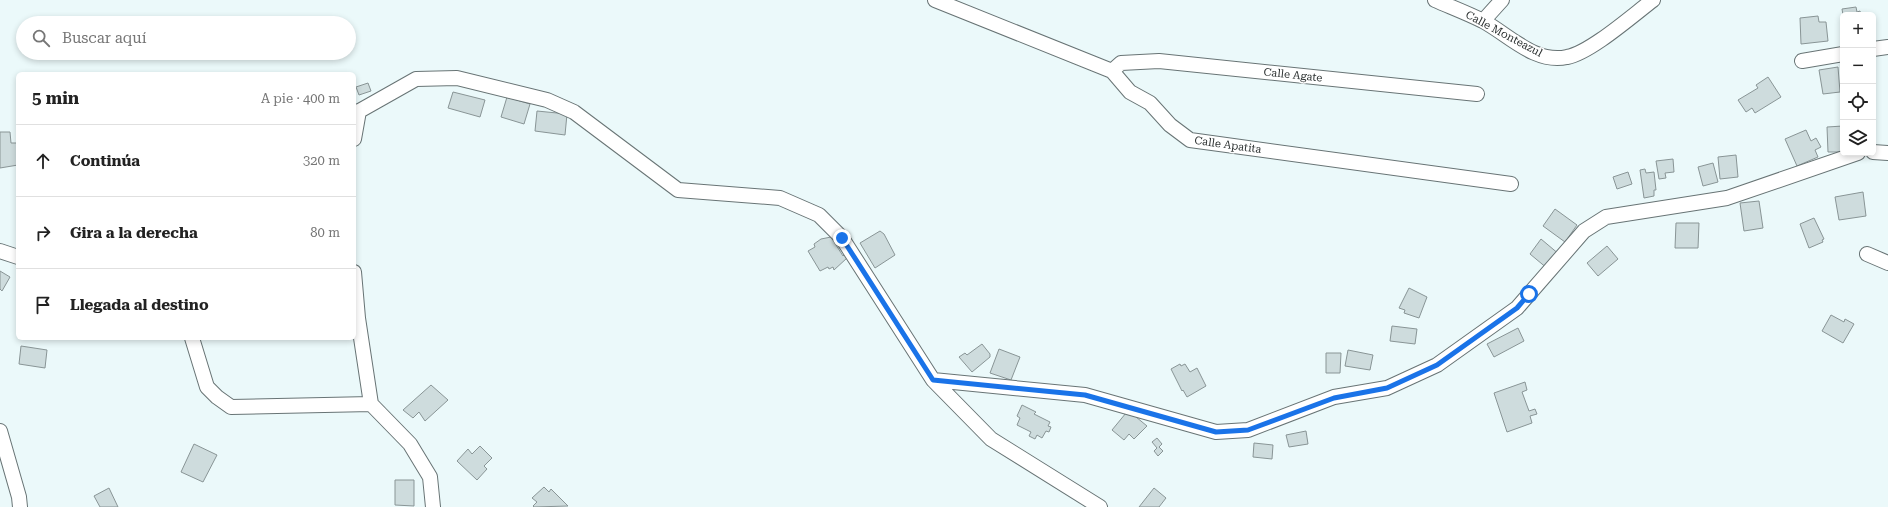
<!DOCTYPE html>
<html lang="es">
<meta charset="utf-8">
<style>
:root{--surface:#fff;--page:#f2f2f2;--text:#222;--muted:#767676;--line:#e0e0e0}
body{margin:0;font-family:"Roboto Serif",serif;background:var(--page);color:var(--text)}
.controls{position:absolute;right:12px;top:12px;display:grid;overflow:hidden;border-radius:6px;box-shadow:0 2px 6px #0003}
.controls button{width:36px;height:36px;display:grid;place-items:center;padding:0;border:0;border-bottom:1px solid var(--line);background:var(--surface);color:var(--text);font:20px sans-serif}
.stop{position:absolute;width:12px;height:12px;margin:-9px;border:3px solid #1a73e8;border-radius:50%;background:#fff}
.stop.end{background:#1a73e8;border-color:#fff;box-shadow:0 1px 4px #0008}
.list{margin:0;padding:0;list-style:none}
h2{display:flex;justify-content:space-between;align-items:center;height:52px;margin:0;padding:0 16px;font-size:17px}
h2 small{font-size:13px;font-weight:400;color:var(--muted)}
.list li{display:grid;grid-template-columns:26px 1fr auto;gap:12px;align-items:center;box-sizing:border-box;height:72px;padding:0 16px;border-top:1px solid var(--line)}
.list b{display:block;font-size:15px;white-space:nowrap}
.list em{font-size:13px;font-style:normal;color:var(--muted)}
.icon{flex:none;width:22px;height:22px;fill:none;stroke:currentColor;stroke-width:2;stroke-linecap:round;stroke-linejoin:round}
.map{position:relative;flex:none;width:1888px;height:507px;overflow:hidden}
.search{position:absolute;background:var(--surface);box-shadow:0 2px 6px #0003;left:16px;top:16px;width:340px;height:44px;display:flex;align-items:center;gap:10px;box-sizing:border-box;padding:0 14px;border-radius:22px;color:var(--muted);font-size:15px}
.panel{position:absolute;background:var(--surface);box-shadow:0 2px 6px #0003;left:16px;top:72px;width:340px;height:268px;border-radius:6px}
.map>svg:first-child{display:block}
.building{fill:#cedcdd;stroke:#899596}
.lines{fill:none;stroke-linecap:round;stroke-linejoin:round}
.minor-casing{stroke:#687475;stroke-width:16}
.minor{stroke:#fff;stroke-width:14}
.route{stroke:#1a73e8;stroke-width:5}
.labels{text-anchor:middle;dominant-baseline:central;stroke-width:3;stroke-linejoin:round;paint-order:stroke}
.street-label{font-size:11px;fill:#2c3131;stroke:#fff}
</style>
<div class="map">
<svg width="1888" height="507" viewBox="0 0 1888 507">
<rect width="100%" height="100%" fill="#ebf9fa"/>
<path class="building" d="M1856,7L1857,12L1860,11L1861,15H1843L1842,9Z
M1818,16L1819,22H1826L1828,41L1801,44L1800,18Z
M1838,67L1840,92L1823,94L1819,70Z
M1768,77L1781,97L1755,113L1752,108L1746,112L1738,100L1758,88L1756,85Z
M368,83L371,91L359,95L356,87Z
M453,92L485,100L480,117L448,108Z
M507,97L530,104L524,124L501,117Z
M537,111L567,114L565,135L535,131Z
M1843,126V152H1828L1827,127Z
M1806,130L1811,141L1816,138L1821,147L1815,150L1818,157L1797,166L1785,139Z
M0,132H10L11,143H18V165L0,168Z
M1736,155L1738,177L1720,179L1718,157Z
M1673,159L1674,172L1665,173L1666,178L1659,179L1656,161Z
M1713,163L1718,182L1703,186L1698,167Z
M1645,169L1646,173L1654,172L1656,190H1654V196L1644,198L1640,170Z
M1628,172L1632,184L1617,189L1613,177Z
M1863,192L1866,216L1839,220L1835,197Z
M1759,201L1763,228L1744,231L1740,203Z
M1555,209L1577,225L1565,242L1543,226Z
M1814,218L1824,239L1822,240L1823,242L1809,248L1800,224Z
M1676,223H1699L1698,248H1675Z
M880,231L884,234L895,255L875,268L860,243Z
M831,237L843,256L844,255L847,258L834,270L833,267L829,269L828,267L820,271L808,251L815,247L814,244L821,239Z
M1541,239L1560,255L1548,269L1530,254Z
M1607,246L1618,259L1598,276L1587,263Z
M0,271L10,277L2,291L0,289Z
M1409,288L1427,297L1419,318L1404,313L1405,310L1399,308Z
M1831,315L1844,322L1845,319L1854,324L1843,343L1822,331Z
M1392,326L1417,329L1415,344L1390,341Z
M1518,328L1524,341L1494,357L1487,344Z
M982,344L990,354V357L972,372L959,357L965,353L967,355Z
M21,346L47,350L45,368L19,364Z
M999,349L1020,357L1011,380L990,373Z
M1348,350L1373,355L1370,370L1345,366Z
M1326,353H1341L1340,373H1326Z
M1180,364L1181,366L1185,364L1190,372L1197,368L1206,386L1187,397L1183,390L1182,391L1171,369Z
M1525,382L1527,390L1522,392L1529,411L1535,409L1537,414L1530,416L1532,423L1507,432L1494,393Z
M431,385L448,400L425,421L419,412L413,418L403,410Z
M1022,405L1036,412L1034,414L1050,422L1048,426L1051,427L1049,432L1046,431L1042,438L1037,435L1035,439L1029,436L1031,432L1017,425L1020,418L1017,416Z
M1130,412L1147,426L1134,439L1129,434L1124,440L1112,430L1126,413Z
M1306,431L1308,444L1289,447L1286,435Z
M1157,438L1162,444L1159,447L1163,451L1158,456L1154,451L1157,448L1152,442Z
M1254,443L1273,445L1272,459L1253,457Z
M194,444L217,455L203,482L181,472Z
M480,446L492,458L484,466L487,469L477,480L457,461L468,449L472,454Z
M395,480H414V506L395,505Z
M544,487L549,492L551,489L568,506L534,507L533,506L537,502L532,498Z
M109,488L118,507H100L94,496Z
M1154,488L1166,498L1159,507H1139Z"/>
<g class="lines">
<defs>
<path id="minor" d="M935,0L1112,71L1130,92L1150,103L1170,125L1190,140L1511,184
M1435,0C1451,7 1467,13 1483,21C1509,35 1535,64 1567,57C1590,53 1633,15 1653,0
M1483,21L1502,0
M1873,49L1888,47
M1802,61L1843,54
M1112,71L1121,63L1159,61L1477,94
M354,114L416,79L457,78L547,100L574,112L678,190L780,198L819,215L842,238L933,380L1085,395L1216,432L1248,430L1334,397L1387,388L1437,365L1517,308L1584,231L1606,217L1727,198L1858,153
M354,139L359,111
M1873,152L1888,153
M0,251L18,257
M1867,254L1888,263
M354,272L358,318L371,404L410,444L430,477L433,507
M192,338L207,387L217,397L231,407L371,404
M933,380L991,439L1100,507
M0,431L19,497L20,507"/>
</defs>
<use href="#minor" class="minor-casing"/>
<use href="#minor" class="minor"/>
</g>
<g class="lines">
<path class="route" d="M842,238L933,380L1085,395L1216,432L1248,430L1334,398L1387,388L1437,365L1517,308L1529,294"/>
</g>
<g class="labels">
<g class="street-label">
<text transform="translate(1504 34) rotate(28)">Calle Monteazul</text>
<text transform="translate(1293 75) rotate(6)">Calle Agate</text>
<text transform="translate(1228 145) rotate(8)">Calle Apatita</text>
</g>
</g>
</svg>
<div class="controls">
<button>+</button>
<button>−</button>
<button><svg class="icon" aria-label="locate" viewBox="0 0 24 24"><circle cx="12" cy="12" r="6"/><path d="M12 2v4M12 18v4M2 12h4M18 12h4"/></svg></button>
<button><svg class="icon" aria-label="layers" viewBox="0 0 24 24"><path d="M12 4l9 5-9 5-9-5zM3 14l9 5 9-5"/></svg></button>
</div>
<div class="stop" style="left:1529px;top:294px"></div>
<div class="stop end" style="left:842px;top:238px"></div>
<div class="search"><svg class="icon" aria-label="search" viewBox="0 0 24 24"><circle cx="10" cy="10" r="6"/><path d="M15 15l6 6"/></svg>Buscar aquí</div>
<section class="panel">
<h2>5 min<small>A pie · 400 m</small></h2>
<ul class="list">
<li><svg class="icon" aria-label="ahead" viewBox="0 0 24 24"><path d="M12 20V5M6 11l6-6 6 6"/></svg><div><b>Continúa</b></div><em>320 m</em></li>
<li><svg class="icon" aria-label="right" viewBox="0 0 24 24"><path d="M7 20v-9h11M14 6l5 5-5 5"/></svg><div><b>Gira a la derecha</b></div><em>80 m</em></li>
<li><svg class="icon" aria-label="arrive" viewBox="0 0 24 24"><path d="M6 21V4h12l-3 4 3 4H6"/></svg><div><b>Llegada al destino</b></div></li>
</ul>
</section>
</div>
